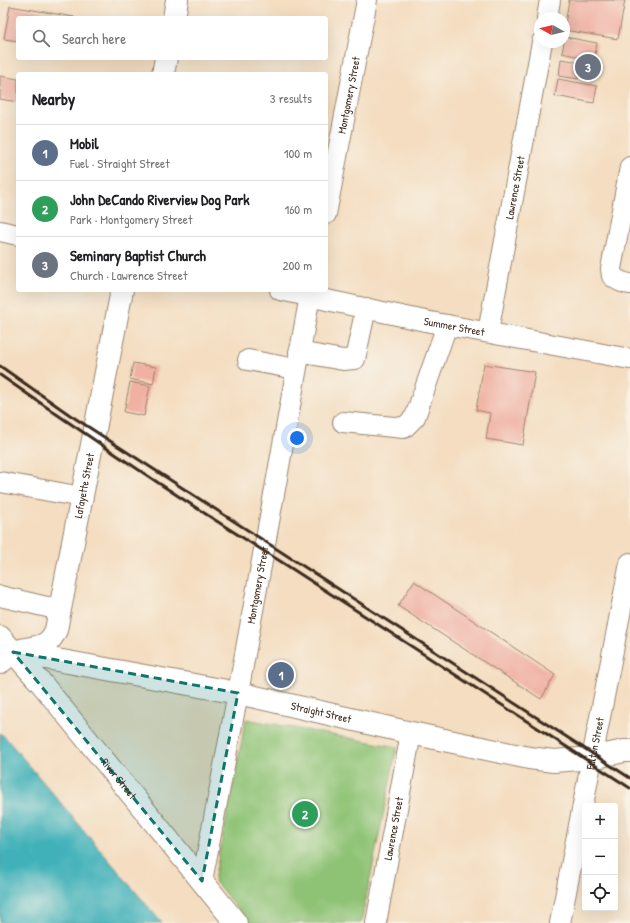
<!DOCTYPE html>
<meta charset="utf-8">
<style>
:root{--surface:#fff;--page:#f2f2f2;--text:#202124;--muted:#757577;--line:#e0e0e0;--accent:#1f6fb2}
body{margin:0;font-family:"Patrick Hand",sans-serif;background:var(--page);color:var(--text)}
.controls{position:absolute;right:12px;bottom:12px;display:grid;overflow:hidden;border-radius:4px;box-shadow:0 4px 16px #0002}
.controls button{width:36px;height:36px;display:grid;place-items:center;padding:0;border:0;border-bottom:1px solid var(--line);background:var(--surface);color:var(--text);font:20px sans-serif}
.compass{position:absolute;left:534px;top:12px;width:36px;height:36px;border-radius:50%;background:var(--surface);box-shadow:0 4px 16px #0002;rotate:278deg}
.you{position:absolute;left:297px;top:438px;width:14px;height:14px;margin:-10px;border:3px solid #fff;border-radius:50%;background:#1a73e8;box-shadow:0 0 0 6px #1a73e833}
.badge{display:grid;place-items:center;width:26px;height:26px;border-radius:50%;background:var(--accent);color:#fff;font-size:13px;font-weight:700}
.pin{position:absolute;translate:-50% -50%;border:2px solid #fff;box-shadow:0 1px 4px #0006}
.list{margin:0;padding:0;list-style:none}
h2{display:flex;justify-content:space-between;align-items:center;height:52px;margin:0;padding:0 16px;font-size:17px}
h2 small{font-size:13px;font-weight:400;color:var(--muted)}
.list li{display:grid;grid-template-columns:26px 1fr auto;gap:12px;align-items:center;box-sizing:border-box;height:56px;padding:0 16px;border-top:1px solid var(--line)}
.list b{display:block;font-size:15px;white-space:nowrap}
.list p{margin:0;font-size:13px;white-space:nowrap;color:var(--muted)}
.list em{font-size:13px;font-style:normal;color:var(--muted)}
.icon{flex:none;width:22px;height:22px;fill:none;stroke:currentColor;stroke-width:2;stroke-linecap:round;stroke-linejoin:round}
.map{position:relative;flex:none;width:630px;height:923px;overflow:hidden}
.search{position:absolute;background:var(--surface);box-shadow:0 4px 16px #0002;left:16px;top:16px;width:312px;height:44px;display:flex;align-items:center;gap:10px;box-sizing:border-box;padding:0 14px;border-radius:4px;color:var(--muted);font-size:15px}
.panel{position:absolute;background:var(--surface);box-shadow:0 4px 16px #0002;left:16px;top:72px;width:312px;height:220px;border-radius:4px}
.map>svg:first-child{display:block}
.green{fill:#8ec375;stroke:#64764a}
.water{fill:#40b1b9;stroke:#3e6e6c}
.building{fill:#f0b0a2}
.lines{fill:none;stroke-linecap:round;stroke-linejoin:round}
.minor-casing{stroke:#98846f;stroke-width:22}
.major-casing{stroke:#98846f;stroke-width:24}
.minor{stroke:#fff;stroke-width:20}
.major{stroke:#fff;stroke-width:22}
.rail{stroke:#3b2a1e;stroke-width:3}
.marked{fill:#0f766e;fill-opacity:0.2;stroke:#0f766e;stroke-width:3;stroke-dasharray:8 5;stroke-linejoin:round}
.labels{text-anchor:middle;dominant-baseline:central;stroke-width:3;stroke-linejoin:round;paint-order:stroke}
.street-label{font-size:11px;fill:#3b2a1e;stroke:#f7f3e8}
</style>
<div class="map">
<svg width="630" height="923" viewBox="0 0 630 923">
<rect width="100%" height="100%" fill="#f7f3e8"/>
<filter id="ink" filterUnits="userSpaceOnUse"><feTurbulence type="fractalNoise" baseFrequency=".025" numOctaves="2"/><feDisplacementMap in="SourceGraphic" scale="8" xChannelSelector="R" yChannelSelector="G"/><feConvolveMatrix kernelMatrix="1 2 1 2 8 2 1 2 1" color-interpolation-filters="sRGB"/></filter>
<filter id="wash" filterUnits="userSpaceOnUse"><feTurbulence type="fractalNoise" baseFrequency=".012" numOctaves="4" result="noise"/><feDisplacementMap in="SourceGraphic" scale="16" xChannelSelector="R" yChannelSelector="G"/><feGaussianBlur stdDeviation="0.9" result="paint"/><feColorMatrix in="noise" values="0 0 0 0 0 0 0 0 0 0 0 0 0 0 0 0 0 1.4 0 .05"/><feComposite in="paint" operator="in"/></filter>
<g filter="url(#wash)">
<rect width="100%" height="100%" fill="#f4ddc0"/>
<path class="green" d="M246,719L397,747L361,923H249L214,880Z"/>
<path class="water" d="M0,733L6,738L162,923H0Z"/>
<g id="blocks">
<path class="building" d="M569,0H625L618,39L564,30Z
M10,6L74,17V18H18V41L4,39Z
M565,37L597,43L594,60L562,53Z
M561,59L581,62L578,79L559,76Z
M0,76L18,79V102L0,99Z
M558,79L597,86L594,103L555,96Z
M133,363L156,367L153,384L130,379Z
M484,364L535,372L523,445L486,439L490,413L476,410Z
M130,382L150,386L144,416L124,412Z
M414,581L555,675L541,699L398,606Z"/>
</g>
</g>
<g filter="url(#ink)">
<use href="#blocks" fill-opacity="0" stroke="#98846f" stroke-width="1"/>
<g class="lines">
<defs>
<g id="minor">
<path d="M547,18L550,0"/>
<path d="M630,167L611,269L612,276C618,281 622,283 630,284"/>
<path id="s1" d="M326,214L367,0"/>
<path d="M0,231L18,235"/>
<path id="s2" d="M280,290L425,321L630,359"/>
<path id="s3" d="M488,332L542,42"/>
<path d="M299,352L343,360L355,359L366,308"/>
<path d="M248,360L296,369"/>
<path d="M343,422L404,428L415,417L447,325"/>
<path d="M0,482L82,497"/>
<path d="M0,596L60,610"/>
<path id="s4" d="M202,881L238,693L311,290"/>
<path id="s5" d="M376,923L411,733"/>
<path id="s6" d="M560,923L630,563"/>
</g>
<g id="major">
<path d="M174,18L177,0"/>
<path d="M163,74L166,58"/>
<path id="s7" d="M0,637L42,684L236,923"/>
<path id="s8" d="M13,652L238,693L411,733L529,758L554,761L592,758L624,751H630"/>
<path id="s9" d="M0,663C4,660 9,654 15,652C34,645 47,651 56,630L122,290"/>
</g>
</defs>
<use href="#minor" class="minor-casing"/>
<use href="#major" class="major-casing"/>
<use href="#minor" class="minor"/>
<use href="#major" class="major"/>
<path class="rail" d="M0,366L70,415L630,778
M0,375C92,439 184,502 280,561L630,788"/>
</g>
</g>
<path class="marked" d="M13,652L238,693L202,881Z"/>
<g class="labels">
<g class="street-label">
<text stroke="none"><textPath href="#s1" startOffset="121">Montgomery Street</textPath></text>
<text stroke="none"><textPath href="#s3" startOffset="147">Lawrence Street</textPath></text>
<text stroke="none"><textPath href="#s2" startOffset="178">Summer Street</textPath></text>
<text stroke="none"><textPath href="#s9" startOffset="215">Lafayette Street</textPath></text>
<text stroke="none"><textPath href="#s4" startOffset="301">Montgomery Street</textPath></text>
<text stroke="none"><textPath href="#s8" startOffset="314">Straight Street</textPath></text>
<text stroke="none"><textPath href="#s6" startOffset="183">Fulton Street</textPath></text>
<text stroke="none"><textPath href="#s7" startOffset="185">River Street</textPath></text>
<text stroke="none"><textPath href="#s5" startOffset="96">Lawrence Street</textPath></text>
</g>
</g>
</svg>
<div class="controls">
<button>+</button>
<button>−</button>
<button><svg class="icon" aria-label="locate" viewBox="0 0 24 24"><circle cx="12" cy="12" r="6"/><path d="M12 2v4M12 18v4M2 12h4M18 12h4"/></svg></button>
</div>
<svg class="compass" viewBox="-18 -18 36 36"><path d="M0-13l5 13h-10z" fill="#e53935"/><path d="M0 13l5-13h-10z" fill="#757577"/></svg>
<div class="you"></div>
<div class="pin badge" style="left:281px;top:675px;background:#5c6f8a">1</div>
<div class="pin badge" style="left:305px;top:814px;background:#2e9e5b">2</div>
<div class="pin badge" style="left:588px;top:67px;background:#6b7280">3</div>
<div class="search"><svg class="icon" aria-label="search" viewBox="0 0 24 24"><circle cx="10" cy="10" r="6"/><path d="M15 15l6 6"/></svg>Search here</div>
<section class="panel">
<h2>Nearby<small>3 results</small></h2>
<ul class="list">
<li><span class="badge" style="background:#5c6f8a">1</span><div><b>Mobil</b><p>Fuel · Straight Street</p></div><em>100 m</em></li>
<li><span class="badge" style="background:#2e9e5b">2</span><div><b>John DeCando Riverview Dog Park</b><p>Park · Montgomery Street</p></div><em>160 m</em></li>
<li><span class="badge" style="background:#6b7280">3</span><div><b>Seminary Baptist Church</b><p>Church · Lawrence Street</p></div><em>200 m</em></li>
</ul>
</section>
</div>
